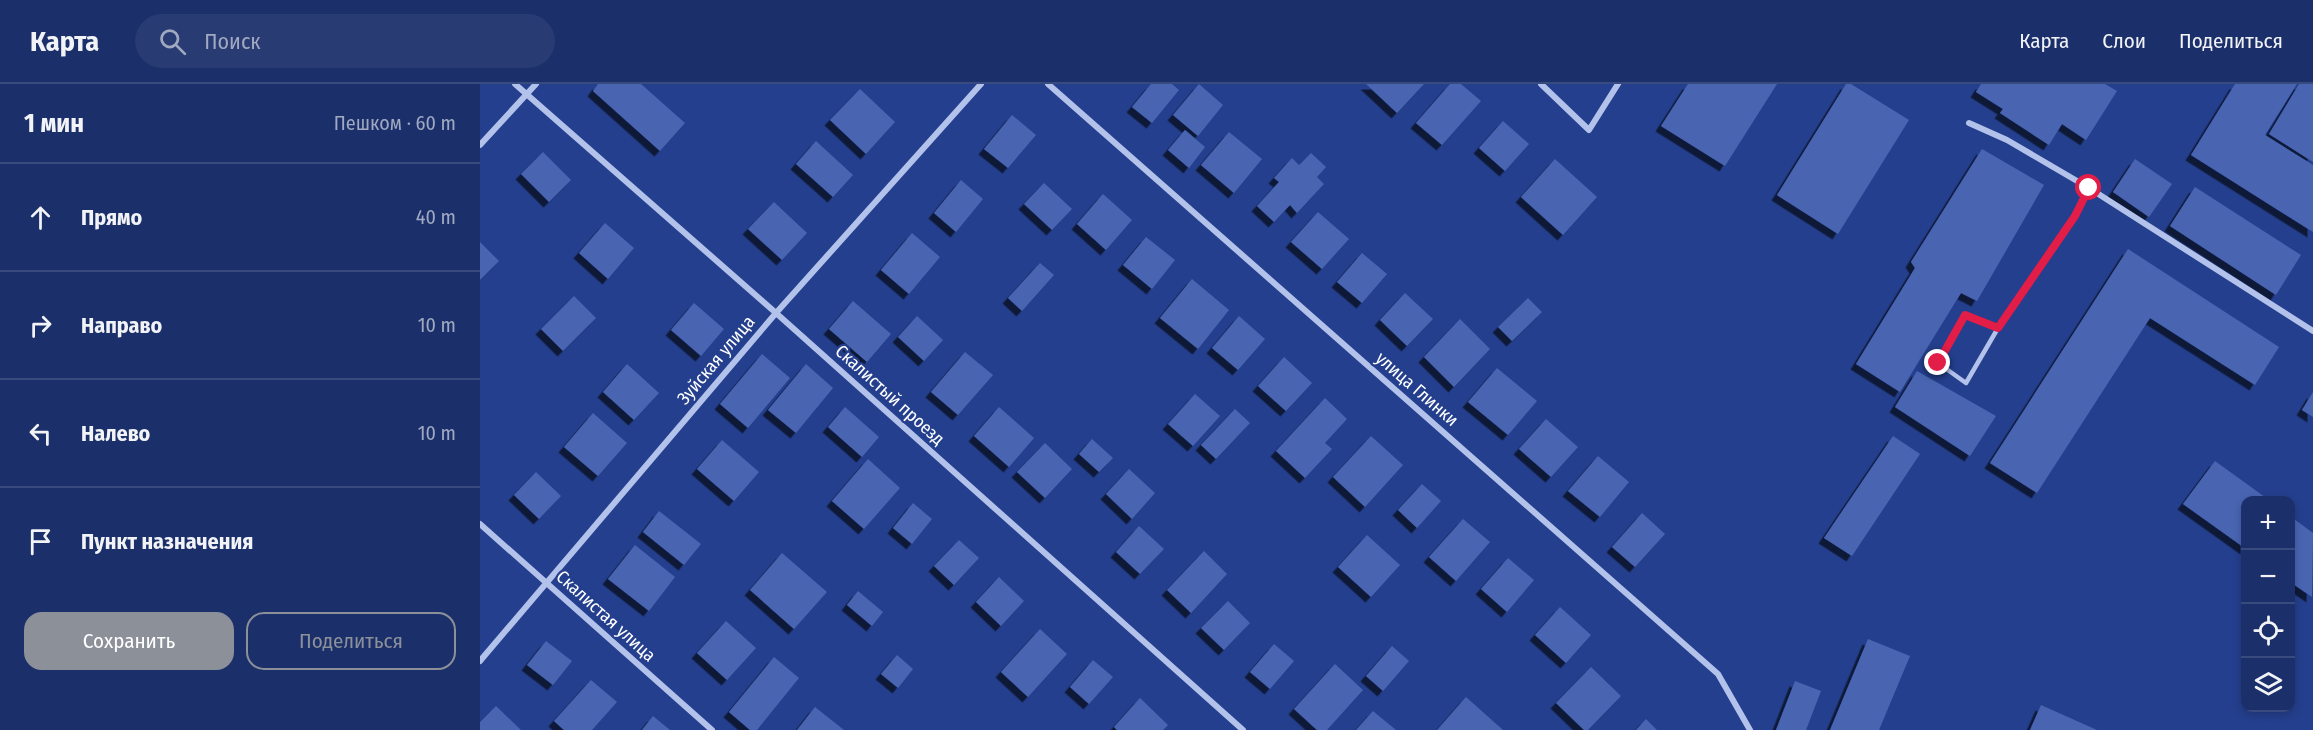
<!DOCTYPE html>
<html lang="ru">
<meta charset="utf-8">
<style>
:root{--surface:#1b2f6a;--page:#283b72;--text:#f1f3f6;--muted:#a0a9c1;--line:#394a7e;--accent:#8c9099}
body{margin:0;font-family:"Fira Sans Condensed",sans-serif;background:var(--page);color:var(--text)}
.controls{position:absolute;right:18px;bottom:18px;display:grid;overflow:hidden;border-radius:12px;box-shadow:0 3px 9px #0003}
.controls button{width:54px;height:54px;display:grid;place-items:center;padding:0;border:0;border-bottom:2px solid var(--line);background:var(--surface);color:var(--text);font:30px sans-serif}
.stop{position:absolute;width:18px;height:18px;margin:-14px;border:4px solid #e11d48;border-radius:50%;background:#fff}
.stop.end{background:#e11d48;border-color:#fff;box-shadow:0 2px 6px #0008}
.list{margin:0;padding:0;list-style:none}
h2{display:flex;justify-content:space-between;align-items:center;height:78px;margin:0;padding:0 24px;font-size:26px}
h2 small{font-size:20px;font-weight:400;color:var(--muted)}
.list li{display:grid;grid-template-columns:39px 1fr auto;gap:18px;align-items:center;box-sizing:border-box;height:108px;padding:0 24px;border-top:2px solid var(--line)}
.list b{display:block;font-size:22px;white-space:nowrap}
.list em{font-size:20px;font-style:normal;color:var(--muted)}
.actions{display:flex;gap:12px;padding:18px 24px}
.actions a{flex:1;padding:14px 0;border:2px solid var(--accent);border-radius:18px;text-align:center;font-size:21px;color:var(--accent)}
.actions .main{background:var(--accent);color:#fff}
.icon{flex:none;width:33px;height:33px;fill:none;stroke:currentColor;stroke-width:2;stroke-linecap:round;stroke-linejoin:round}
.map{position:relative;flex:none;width:1833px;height:646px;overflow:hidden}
header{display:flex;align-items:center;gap:36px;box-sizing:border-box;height:84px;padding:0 30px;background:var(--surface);border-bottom:2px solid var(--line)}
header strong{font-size:28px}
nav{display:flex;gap:33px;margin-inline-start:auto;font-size:21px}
.search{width:420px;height:54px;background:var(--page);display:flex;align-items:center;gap:15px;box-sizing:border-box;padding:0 21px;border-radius:33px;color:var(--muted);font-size:22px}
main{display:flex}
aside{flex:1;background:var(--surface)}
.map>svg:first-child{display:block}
.building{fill:#4865b2;filter:url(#shadow)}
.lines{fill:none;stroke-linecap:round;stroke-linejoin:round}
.lane{stroke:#b3c2eb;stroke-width:4.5}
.street{stroke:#b3c2eb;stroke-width:6}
.route{stroke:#e11d48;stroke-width:8}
.labels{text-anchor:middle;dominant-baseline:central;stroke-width:4.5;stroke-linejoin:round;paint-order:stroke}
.street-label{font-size:18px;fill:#fff;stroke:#243f8d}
</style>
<header>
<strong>Карта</strong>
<div class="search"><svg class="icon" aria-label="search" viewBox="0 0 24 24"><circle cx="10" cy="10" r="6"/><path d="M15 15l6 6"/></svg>Поиск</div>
<nav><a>Карта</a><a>Слои</a><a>Поделиться</a></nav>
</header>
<main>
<aside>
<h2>1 мин<small>Пешком · 60 m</small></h2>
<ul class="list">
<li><svg class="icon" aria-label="ahead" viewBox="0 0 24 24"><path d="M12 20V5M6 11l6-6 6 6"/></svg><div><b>Прямо</b></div><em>40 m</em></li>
<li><svg class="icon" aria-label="right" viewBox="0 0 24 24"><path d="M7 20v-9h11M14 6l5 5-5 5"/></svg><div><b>Направо</b></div><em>10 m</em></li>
<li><svg class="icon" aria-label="left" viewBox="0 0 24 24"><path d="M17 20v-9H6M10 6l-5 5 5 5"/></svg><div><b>Налево</b></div><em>10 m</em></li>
<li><svg class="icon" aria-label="arrive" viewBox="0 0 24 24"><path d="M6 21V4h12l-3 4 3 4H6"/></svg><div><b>Пункт назначения</b></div></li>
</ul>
<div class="actions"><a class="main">Сохранить</a><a>Поделиться</a></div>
</aside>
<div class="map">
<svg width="1833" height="646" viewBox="0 0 1833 646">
<defs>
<filter id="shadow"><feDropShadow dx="-5.5" dy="5.5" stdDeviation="0" flood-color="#0009"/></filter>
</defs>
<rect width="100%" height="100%" fill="#243f8d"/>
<path class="building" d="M118,0H161L205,39L180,67L113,7Z
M671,0H692L699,6L672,39L652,23Z
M719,0L743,21L718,52L693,31Z
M886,0H944L917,29Z
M970,0H981L1001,17L962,61L936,39Z
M1208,0H1297L1245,82L1181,42Z
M1366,0H1371L1429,36L1358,150L1297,111Z
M1501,0H1625L1637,7L1606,56L1582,40L1569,61L1520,29L1523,25L1496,8Z
M1755,0H1817L1785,51L1833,81V148L1711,71Z
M1819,0H1833V78L1789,50Z
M380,5L415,38L386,70L350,36Z
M532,31L556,51L528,84L504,65Z
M1023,37L1049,60L1025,87L999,64Z
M705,46L725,63L709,84L688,66Z
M749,48L782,75L754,109L721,81Z
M336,57L373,91L353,113L316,80Z
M1502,65L1564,101L1497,217L1481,209L1420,308L1376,280L1435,184L1431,178Z
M63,68L91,96L69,118L41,90Z
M831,69L846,83L837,93L844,100L817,129L810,121L794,138L777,122L799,98L794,94L812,74L819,81Z
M1075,75L1117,113L1083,151L1041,113Z
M1655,75L1692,100L1669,133L1633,108Z
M481,96L503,115L476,148L454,129Z
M564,99L592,125L572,146L544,120Z
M1715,103L1821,171L1796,211L1690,142Z
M623,110L652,136L626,166L597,140Z
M294,118L327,149L302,176L268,145Z
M838,128L869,155L842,185L811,158Z
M125,139L154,164L128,195L99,169Z
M432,149L460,173L429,210L401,186Z
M666,153L695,176L672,205L643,181Z
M0,158L19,177L0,196Z
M1648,165L1799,263L1775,301L1670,234L1557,409L1510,379Z
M882,169L907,190L882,219L857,198Z
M560,179L574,191L542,227L528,214Z
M712,195L749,226L718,265L680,234Z
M925,209L953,235L927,262L900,236Z
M94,212L116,234L83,267L61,245Z
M1048,214L1062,228L1032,257L1018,243Z
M373,217L411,250L387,278L349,245Z
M214,219L244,245L221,272L191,246Z
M437,232L463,256L444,277L418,253Z
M759,232L785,255L758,286L732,264Z
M980,235L1010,265L974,303L944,273Z
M485,268L513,291L478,331L451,308Z
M282,270L310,294L268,344L240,320Z
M804,273L832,299L806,327L778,302Z
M147,280L179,309L154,336L123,308Z
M326,280L353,304L316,349L288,326Z
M1017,284L1057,317L1028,351L988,318Z
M1437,287L1516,332L1490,372L1415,323Z
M1833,308V333L1822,326Z
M715,310L740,332L713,362L688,340Z
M845,314L867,335L845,359L852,365L825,394L796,367Z
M365,323L399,353L382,373L348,343Z
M519,323L554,354L529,383L494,352Z
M755,325L770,339L736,375L721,361Z
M113,329L147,359L118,392L84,363Z
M1066,335L1098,363L1071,393L1039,365Z
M891,352L923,381L885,423L853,393Z
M1413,352L1440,370L1372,472L1344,454Z
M612,355L633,374L619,388L599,370Z
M242,356L279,388L254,417L217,385Z
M565,359L592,385L565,414L537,388Z
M1118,372L1149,398L1120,433L1088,407Z
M388,375L420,404L384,445L352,417Z
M1735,377L1789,416H1766V465L1703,420Z
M649,385L675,409L652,435L626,410Z
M56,388L81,412L59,435L34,411Z
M942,400L961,417L937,444L918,426Z
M433,419L452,435L432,460L413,444Z
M179,427L221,460L204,481L163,448Z
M1162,429L1185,450L1155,483L1132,463Z
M1810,432L1833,449L1832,513L1810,498Z
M983,435L1010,458L976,497L949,473Z
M659,442L684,465L660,490L636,468Z
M887,451L920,481L891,513L858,483Z
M479,456L499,474L474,501L454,482Z
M155,461L195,493L169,527L128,495Z
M724,467L747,490L711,529L687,506Z
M302,469L347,508L314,545L270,506Z
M1028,474L1054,496L1027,528L1001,505Z
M519,493L544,517L521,542L496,518Z
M378,507L403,528L392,542L367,521Z
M748,517L770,539L744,566L721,544Z
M1080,523L1111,551L1086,579L1055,551Z
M246,537L276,564L247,596L217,569Z
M560,545L587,570L548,613L521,588Z
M1388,555L1430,572L1399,646H1350Z
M66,557L92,577L73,601L47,581Z
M794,560L814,577L790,605L770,588Z
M912,562L929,577L903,607L886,592Z
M417,571L433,585L418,604L401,590Z
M294,573L319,594L277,646H270L249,628Z
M613,576L633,593L609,620L590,603Z
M855,580L883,606L847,646H837L814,625Z
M1111,583L1141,612L1108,646H1104L1076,619Z
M111,596L137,618L112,646H84L74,637Z
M1315,597L1341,607L1326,646H1296Z
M986,613L1023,646H957Z
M660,614L688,641L683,646H637L634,643Z
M1561,621L1617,646H1550Z
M16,622L41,646H0V638Z
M335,623L364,646H317Z
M893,627L916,646H876Z
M173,632L190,646H162Z
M1166,635L1177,646H1156Z"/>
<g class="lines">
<path class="lane" d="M1518,244L1486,299L1458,279L1485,231L1518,244L1595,132L1609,104"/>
<path class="street" d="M35,0L296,229L763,646
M568,0L1238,590L1270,646
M1061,0L1109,46L1138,0
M1489,39L1527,56L1609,104L1833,247
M0,61L56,0
M0,440L232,646
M0,577L296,229L501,0"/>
</g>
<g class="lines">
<path class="route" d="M1458,279L1485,231L1518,244L1595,132L1609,104"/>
</g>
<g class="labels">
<g class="street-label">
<text transform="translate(236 276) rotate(-50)">Зуйская улица</text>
<text transform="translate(937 305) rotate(41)">улица Глинки</text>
<text transform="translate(410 311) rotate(42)">Скалистый проезд</text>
<text transform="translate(126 532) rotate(42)">Скалистая улица</text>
</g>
</g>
</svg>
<div class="controls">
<button>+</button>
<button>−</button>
<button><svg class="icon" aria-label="locate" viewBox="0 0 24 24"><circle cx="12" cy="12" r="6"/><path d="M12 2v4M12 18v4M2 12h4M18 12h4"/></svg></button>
<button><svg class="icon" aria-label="layers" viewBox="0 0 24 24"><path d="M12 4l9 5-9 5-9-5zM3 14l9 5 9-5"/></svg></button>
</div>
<div class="stop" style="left:1609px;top:104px"></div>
<div class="stop end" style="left:1458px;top:279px"></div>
</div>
</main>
